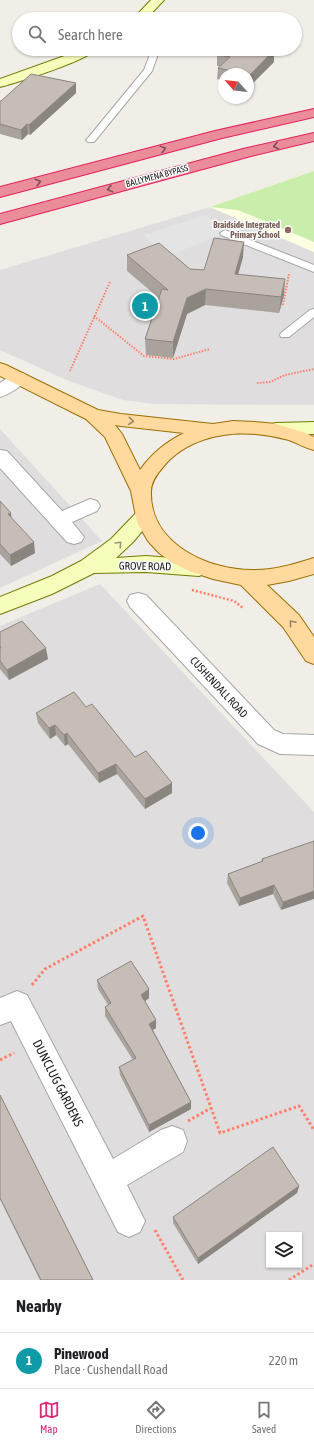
<!DOCTYPE html>
<meta charset="utf-8">
<style>
:root{--surface:#fff;--page:#f6f6f6;--text:#202124;--muted:#757577;--line:#e0e0e0;--accent:#db2777}
body{margin:0;font-family:"Asap Condensed",sans-serif;background:var(--page);color:var(--text)}
.controls{position:absolute;right:12px;bottom:12px;display:grid;overflow:hidden;border-radius:0px;box-shadow:0 1px 3px #0004}
.controls button{width:36px;height:36px;display:grid;place-items:center;padding:0;border:0;border-bottom:1px solid var(--line);background:var(--surface);color:var(--text);font:20px sans-serif}
.compass{position:absolute;left:218px;top:68px;width:36px;height:36px;border-radius:50%;background:var(--surface);box-shadow:0 1px 3px #0004;rotate:297deg}
.you{position:absolute;left:198px;top:833px;width:14px;height:14px;margin:-10px;border:3px solid #fff;border-radius:50%;background:#1a73e8;box-shadow:0 0 0 6px #1a73e833}
.badge{display:grid;place-items:center;width:26px;height:26px;border-radius:50%;background:var(--accent);color:#fff;font-size:13px;font-weight:700}
.pin{position:absolute;translate:-50% -50%;border:2px solid #fff;box-shadow:0 1px 4px #0006}
.list{margin:0;padding:0;list-style:none}
h2{display:flex;justify-content:space-between;align-items:center;height:52px;margin:0;padding:0 16px;font-size:17px}
h2 small{font-size:13px;font-weight:400;color:var(--muted)}
.list li{display:grid;grid-template-columns:26px 1fr auto;gap:12px;align-items:center;box-sizing:border-box;height:56px;padding:0 16px;border-top:1px solid var(--line)}
.list b{display:block;font-size:15px;white-space:nowrap}
.list p{margin:0;font-size:13px;white-space:nowrap;color:var(--muted)}
.list em{font-size:13px;font-style:normal;color:var(--muted)}
.icon{flex:none;width:22px;height:22px;fill:none;stroke:currentColor;stroke-width:2;stroke-linecap:round;stroke-linejoin:round}
.map{position:relative;flex:none;width:314px;height:1280px;overflow:hidden}
.search{position:absolute;background:var(--surface);box-shadow:0 1px 3px #0004;left:12px;right:12px;top:12px;height:44px;display:flex;align-items:center;gap:10px;box-sizing:border-box;padding:0 14px;border-radius:22px;color:var(--muted);font-size:15px}
.sheet{height:108px;background:var(--surface)}
nav{display:flex;justify-content:space-around;align-items:center;box-sizing:border-box;height:56px;border-top:1px solid var(--line);background:var(--surface);font-size:11px;color:var(--muted)}
nav a{display:grid;justify-items:center;gap:2px}
nav .on{color:var(--accent)}
.map>svg:first-child{display:block}
.residential{fill:#dfdddd;fill-rule:evenodd}
.education{fill:#feffe2}
.grass{fill:#c9edab}
.parking{fill:#e4e4e4}
.lines{fill:none;stroke-linecap:round;stroke-linejoin:round}
.lane-casing{stroke:#a7a7a7;stroke-width:2}
.street-casing{stroke:#a7a7a7;stroke-width:2}
.secondary-casing{stroke:#6c7f00;stroke-width:2}
.primary-casing{stroke:#9d6f00;stroke-width:2}
.highway-casing{stroke:#e3205b;stroke-width:2}
.path-far2{stroke:#ff7f6a;stroke-width:2;stroke-dasharray:1.5 1.5;stroke-linecap:butt}
.path-far1{stroke:#ff7f6a;stroke-width:2.5;stroke-dasharray:2 2;stroke-linecap:butt}
.path{stroke:#ff7f6a;stroke-width:3;stroke-dasharray:2.5 2.5;stroke-linecap:butt}
.lane{fill:#fff;fill-rule:evenodd}
.street{fill:#fff;fill-rule:evenodd}
.secondary{fill:#f6fcba;fill-rule:evenodd}
.primary{fill:#ffd99e;fill-rule:evenodd}
.highway{fill:#eb8c9a;fill-rule:evenodd}
.wall{fill:#aaa39d}
.shaded-wall{fill:#8b857f}
.building{fill:#c6beb6;stroke:#8b857f}
.oneway{stroke:#7b5157}
.oneway2{stroke:#9b8665}
.oneway3{stroke:#969975}
.education-dot{fill:#8d6e63;stroke:#fff;stroke-width:1.5}
.labels{text-anchor:middle;dominant-baseline:central;stroke-width:3;stroke-linejoin:round;paint-order:stroke}
.far-street-label{font-size:9px;fill:#202020;stroke:#fff}
.far-education-label{font-size:9px;font-weight:bold;fill:#785e54;stroke:#fff;text-anchor:end}
.street-label{font-size:11px;fill:#202020;stroke:#fff}
.near-street-label{font-size:13px;fill:#202020;stroke:#fff}
</style>
<div class="map">
<svg width="314" height="1280" viewBox="0 0 314 1280">
<rect width="100%" height="100%" fill="#f1eee7"/>
<path class="residential" d="M210,207L314,252V405L154,404L123,400L69,381L0,350V270Z
M0,429L102,541L0,588Z
M100,584L314,812V1280H0V626ZM269,1235H299V1265H269Z"/>
<path class="education" d="M314,171V252L210,207Z"/>
<path class="grass" d="M314,171V242L238,210L210,207Z"/>
<path class="parking" d="M205,215L227,232L164,258L144,235Z"/>
<g class="lines">
<defs>
<path id="lane" d="M148,49H156L157,57L152,71L94,142H88L86,140L88,138L144,70L149,57Z
M225,230L314,265V272L221,235L220,233Z
M314,309V317L289,337H281L280,335L281,333L310,310Z"/>
<path id="street" d="M19,372L25,374L28,378C22,386 10,394 0,397V383L13,374Z
M0,450L7,451L62,511L90,499L97,501L100,506L97,511L72,522L84,537L81,542L74,544L67,542L0,468Z
M138,593L146,595L274,730L283,734L314,735V755L280,754L258,744L130,607L127,601L130,595Z
M17,991L27,995L113,1159L161,1130L172,1126L183,1130L187,1141L183,1152L127,1185L145,1221L140,1232L129,1237L118,1232L11,1021L0,1025V998Z"/>
<path id="secondary" d="M151,0H164L146,19H133Z
M80,49H96C89,60 16,83 0,87V79L70,54Z
M314,422V434L276,435L269,433L267,429L269,425L276,423Z
M144,510L151,512L154,517L133,542L116,558L146,556L199,560L206,563L209,568L206,573L199,576L146,572L94,573L52,594L0,614V597L52,576L81,561L111,539L137,512Z"/>
<path id="primary" d="M0,363L6,365L98,410L121,414L213,424L233,421L255,422L276,424L303,432L314,437V450C305,448 297,443 289,440C278,437 267,435 256,434C222,431 185,440 163,467C157,474 151,482 151,491C149,544 209,571 255,570C276,570 294,564 314,558V574L289,581L267,585L299,615L314,637V664L306,661L283,627L241,585L213,579L189,571L173,563L159,553L148,541L137,522L131,491L105,437L86,419L0,376ZM115,425L121,426L184,433C166,442 152,453 140,470L122,434Z"/>
<path id="highway" d="M314,109V117L222,138L0,197V187L215,131Z
M314,133V141L251,156L0,224V214L243,149Z"/>
</defs>
<use href="#lane" class="lane-casing"/>
<use href="#street" class="street-casing"/>
<use href="#secondary" class="secondary-casing"/>
<use href="#primary" class="primary-casing"/>
<use href="#highway" class="highway-casing"/>
<path class="path-far2" d="M283,305L289,274
M94,316L144,356L174,359L210,349
M70,371L110,282
M257,383L270,382L285,375L314,369"/>
<path class="path-far1" d="M192,590L234,601L243,608"/>
<path class="path" d="M32,985L45,969L143,916L220,1133L299,1106L314,1130
M0,1060L14,1053
M188,1121L211,1108
M155,1230L183,1280
M289,1280L314,1264"/>
<use href="#lane" class="lane"/>
<use href="#street" class="street"/>
<use href="#secondary" class="secondary"/>
<use href="#primary" class="primary"/>
<use href="#highway" class="highway"/>
</g>
<path class="wall" d="M220,49H270L274,50V62L249,87H248V74H224V81L217,79L218,68L219,66H217V54L220,51Z
M76,83V93L30,135L28,134L22,140L0,134V101Z
M127,255L190,269L204,270L243,257L238,274L284,295L279,313L205,305L187,314L173,358L146,355L145,339L159,298L127,271Z
M0,501L35,553L11,566L0,554Z
M0,632L48,659L9,680L0,669Z
M86,707L135,757L172,793L145,809L117,774L99,783L68,744L65,746L56,735L50,739L38,723L36,713Z
M314,841L281,910L273,894L239,906L227,883L228,874L261,862L262,859Z
M97,980L149,998L145,1001L156,1020V1028L153,1030L191,1102V1109L149,1132L120,1075L119,1067L133,1060L105,1016V1007L108,1005L98,989Z
M0,1095L93,1280H40L0,1199Z
M299,1186L297,1193L198,1264L173,1223V1217Z"/>
<path class="shaded-wall" d="M274,50V62L249,87L250,75Z
M76,83V93L30,135L29,125Z
M27,124L28,134L22,140L21,130Z
M244,242L243,257L234,289L235,274Z
M285,279L284,295L279,313L281,297Z
M206,289L205,305L187,314L173,358V342L187,298Z
M11,513L12,524L8,514Z
M34,542L35,553L11,566L10,555Z
M46,648L48,659L9,680L7,670Z
M55,725L56,735L50,739L49,728Z
M67,733L68,744L65,746L64,735Z
M116,764L117,774L99,783L98,773Z
M172,783V793L145,809V799Z
M274,885L273,894L239,906L240,898Z
M314,891V899L281,910L283,902Z
M149,989V998L141,1004V995Z
M156,1020V1028L149,1032V1024Z
M191,1102V1109L149,1132V1125Z
M299,1186L297,1193L198,1264V1258Z"/>
<path class="building" d="M222,49H269L274,50L250,75L218,68L230,57L217,54Z
M31,74L76,83L29,125L27,124L21,130L0,124V101H1Z
M214,238L244,242L235,274L285,279L281,297L206,289L187,298L173,342L145,339L162,289L168,290L127,255L159,243L190,269L204,270Z
M0,501L11,513L8,514L34,542L10,555L0,544Z
M22,621L46,648L7,670L0,661V648H1L0,646V632Z
M74,692L86,707L92,704L135,757L146,751L172,783L145,799L116,764L98,773L67,733L64,735L55,725L49,728L36,713Z
M314,841V891L283,902L274,885L240,898L228,874L263,861L262,859Z
M131,961L149,989L141,995L156,1020L149,1024L191,1102L149,1125L119,1067L136,1058L105,1007L111,1003L97,980Z
M0,1095L93,1280H41L0,1198Z
M273,1147L299,1186L198,1258L173,1217Z"/>
<defs><path id="oneway-chevron" d="M-2-3.5L2.5 0L-2 3.5" fill="none" stroke-width="1.6" stroke-linecap="round" stroke-linejoin="round"/></defs>
<g class="oneway">
<use href="#oneway-chevron" transform="translate(276 146) rotate(167)"/>
<use href="#oneway-chevron" transform="translate(163 149) rotate(-15)"/>
<use href="#oneway-chevron" transform="translate(38 182) rotate(-16)"/>
<use href="#oneway-chevron" transform="translate(110 189) rotate(165)"/>
</g>
<g class="oneway2">
<use href="#oneway-chevron" transform="translate(131 421) rotate(5)"/>
<use href="#oneway-chevron" transform="translate(292 623) rotate(-130)"/>
</g>
<use class="oneway3" href="#oneway-chevron" transform="translate(119 544) rotate(-46)"/>
<circle class="education-dot" cx="288" cy="230" r="4"/>
<g class="labels">
<g class="far-street-label">
<text transform="translate(157 176) rotate(-15)">BALLYMENA BYPASS</text>
</g>
<g class="far-education-label">
<text x="280" y="225">Braidside Integrated<tspan x="280" dy="10">Primary School</tspan></text>
</g>
<g class="street-label">
<text transform="translate(145 566) rotate(1)">GROVE ROAD</text>
<text transform="translate(219 687) rotate(47)">CUSHENDALL ROAD</text>
</g>
<g class="near-street-label">
<text transform="translate(58 1083) rotate(63)">DUNCLUG GARDENS</text>
</g>
</g>
</svg>
<div class="controls">
<button><svg class="icon" aria-label="layers" viewBox="0 0 24 24"><path d="M12 4l9 5-9 5-9-5zM3 14l9 5 9-5"/></svg></button>
</div>
<svg class="compass" viewBox="-18 -18 36 36"><path d="M0-13l5 13h-10z" fill="#e53935"/><path d="M0 13l5-13h-10z" fill="#757577"/></svg>
<div class="you"></div>
<div class="pin badge" style="left:145px;top:306px;background:#0f9aa8">1</div>
<div class="search"><svg class="icon" aria-label="search" viewBox="0 0 24 24"><circle cx="10" cy="10" r="6"/><path d="M15 15l6 6"/></svg>Search here</div>
</div>
<section class="sheet">
<h2>Nearby<small></small></h2>
<ul class="list">
<li><span class="badge" style="background:#0f9aa8">1</span><div><b>Pinewood</b><p>Place · Cushendall Road</p></div><em>220 m</em></li>
</ul>
</section>
<nav>
<a class="on"><svg class="icon" aria-label="map" viewBox="0 0 24 24"><path d="M3 6l6-2 6 2 6-2v14l-6 2-6-2-6 2zM9 4v14M15 6v14"/></svg>Map</a>
<a><svg class="icon" aria-label="directions" viewBox="0 0 24 24"><path d="M12 3l9 9-9 9-9-9zM9 14v-3h6M13 9l2 2-2 2"/></svg>Directions</a>
<a><svg class="icon" aria-label="saved" viewBox="0 0 24 24"><path d="M7 4h10v16l-5-4-5 4z"/></svg>Saved</a>
</nav>
